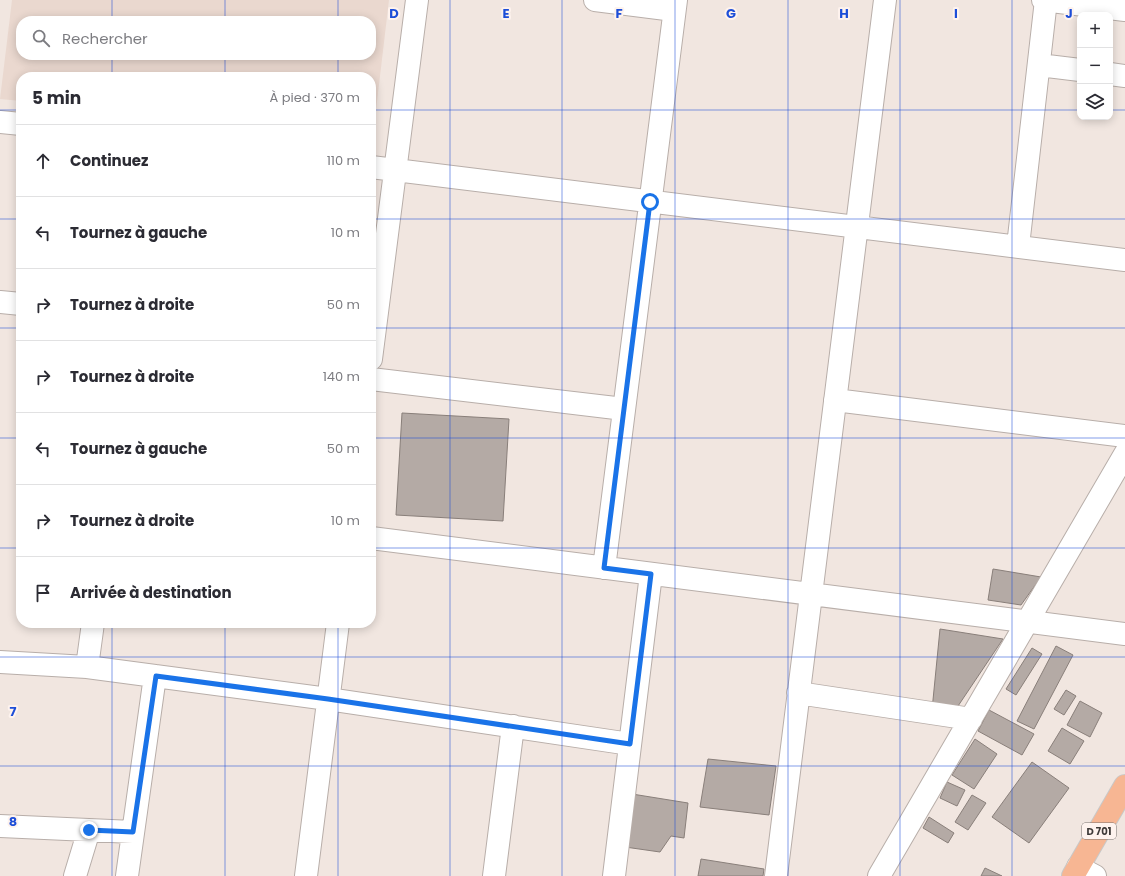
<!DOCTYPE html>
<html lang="fr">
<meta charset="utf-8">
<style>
:root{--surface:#fff;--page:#f7f7f7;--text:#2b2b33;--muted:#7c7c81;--line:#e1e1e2}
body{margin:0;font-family:Poppins,sans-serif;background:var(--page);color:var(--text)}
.controls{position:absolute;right:12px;top:12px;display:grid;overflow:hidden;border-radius:8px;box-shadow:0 2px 10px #0003}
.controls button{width:36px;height:36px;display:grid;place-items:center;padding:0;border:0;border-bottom:1px solid var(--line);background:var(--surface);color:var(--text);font:20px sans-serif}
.stop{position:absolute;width:12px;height:12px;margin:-9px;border:3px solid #1a73e8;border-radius:50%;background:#fff}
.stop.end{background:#1a73e8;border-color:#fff;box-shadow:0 1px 4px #0008}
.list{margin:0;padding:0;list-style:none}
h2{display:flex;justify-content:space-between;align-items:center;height:52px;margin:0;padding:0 16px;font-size:17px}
h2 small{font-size:13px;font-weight:400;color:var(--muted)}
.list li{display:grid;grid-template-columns:26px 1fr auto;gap:12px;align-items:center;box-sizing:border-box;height:72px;padding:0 16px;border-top:1px solid var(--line)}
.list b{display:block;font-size:15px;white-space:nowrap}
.list em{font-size:13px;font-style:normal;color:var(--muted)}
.icon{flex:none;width:22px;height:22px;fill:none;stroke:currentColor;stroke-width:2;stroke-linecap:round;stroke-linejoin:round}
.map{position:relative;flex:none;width:1125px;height:876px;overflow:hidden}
.search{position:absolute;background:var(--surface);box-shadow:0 2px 10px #0003;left:16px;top:16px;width:360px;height:44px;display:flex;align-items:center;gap:10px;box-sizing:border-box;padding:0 14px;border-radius:16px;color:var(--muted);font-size:15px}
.panel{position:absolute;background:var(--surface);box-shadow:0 2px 10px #0003;left:16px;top:72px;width:360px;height:556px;border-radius:16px}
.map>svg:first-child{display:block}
.built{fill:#ead8cf;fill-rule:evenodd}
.building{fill:#b4aaa5;stroke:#897f7a}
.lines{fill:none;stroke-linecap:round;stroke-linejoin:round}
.street-casing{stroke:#b8aea9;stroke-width:24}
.primary-casing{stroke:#c9c8c7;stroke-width:24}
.street{stroke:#fff;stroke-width:22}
.primary{stroke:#f7b693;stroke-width:22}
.route{stroke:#1a73e8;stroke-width:5}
.grid{fill:none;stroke:#1d4ed8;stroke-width:1;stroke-opacity:0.55}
.labels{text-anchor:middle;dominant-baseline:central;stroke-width:4;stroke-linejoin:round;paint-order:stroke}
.shield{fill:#fef3ee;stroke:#78726f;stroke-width:1}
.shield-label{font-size:10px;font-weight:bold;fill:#3e3a38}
.grid-label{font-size:13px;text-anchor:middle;font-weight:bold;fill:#1d4ed8;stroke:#fef3ee;stroke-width:4;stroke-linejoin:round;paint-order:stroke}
</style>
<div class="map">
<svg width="1125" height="876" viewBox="0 0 1125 876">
<rect width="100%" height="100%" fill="#f1e6e0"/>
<path class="built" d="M12,0H389L372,144L371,77H21V101L0,99ZM21,21H371V55H21Z"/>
<path class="building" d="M402,413L509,419L503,521L396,515Z
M993,569L1041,577L1021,605L988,600Z
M940,629L1003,639L954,712L932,710Z
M1056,646L1073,655L1034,729L1017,721Z
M1032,648L1042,654L1016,695L1006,689Z
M1066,690L1076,696L1064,715L1054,709Z
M1080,701L1102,713L1090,737L1067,725Z
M989,710L1034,734L1022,755L978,731Z
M1062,728L1084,741L1070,764L1048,751Z
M975,739L997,754L974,789L952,775Z
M708,759L776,766L769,815L700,807Z
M1032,762L1069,788L1029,843L992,817Z
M947,782L965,790L957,806L940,798Z
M632,794L688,803L684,838L671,836L660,852L625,847Z
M972,795L986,803L968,830L955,822Z
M929,817L954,833L948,843L923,828Z
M701,859L764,869L763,876H698Z
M985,868L1002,876H981Z"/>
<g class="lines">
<defs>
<path id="street" d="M595,0L674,10
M1043,0L1125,10
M1039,65L1080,70
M1110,74L1125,76
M0,122L21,124
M371,167L1125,260
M1018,246L1046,0
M0,302L21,304
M371,359L417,0
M371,379L624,409
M835,400L1125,436
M371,538L1125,634
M604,568L676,0
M0,662L87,667L155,676L328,699L630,744
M87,667L93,623
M798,693L971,719
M0,826L133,832
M1078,867L1095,876
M75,876L89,830
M127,876L155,676
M306,876L338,623
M494,876L513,726
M614,876L651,574
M776,876L885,0
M879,876L1125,454"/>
<path id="primary" d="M1073,876L1125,786"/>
</defs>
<use href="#street" class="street-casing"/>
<use href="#primary" class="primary-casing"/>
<use href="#street" class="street"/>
<use href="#primary" class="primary"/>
</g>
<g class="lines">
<path class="route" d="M89,830L133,832L156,676L328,699L630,744L651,574L604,568L650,202"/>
</g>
<path class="grid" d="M112,0V21M225,0V21M338,0V21M450,0V876M562,0V876M675,0V876M788,0V876M900,0V876M1012,0V876M112,55V77M225,55V77M338,55V77M0,110H21M371,110H1080M1110,110H1125M0,219H21M371,219H1125M0,328H21M371,328H1125M0,438H21M371,438H1125M0,548H21M371,548H1125M112,623V876M225,623V876M338,623V876M0,657H1125M0,766H1125"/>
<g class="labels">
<rect class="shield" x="1082" y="823" width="34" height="16" rx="3"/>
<g class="shield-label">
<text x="1099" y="831">D 701</text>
</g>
</g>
<g class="grid-label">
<text x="394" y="18">D</text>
<text x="506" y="18">E</text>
<text x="619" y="18">F</text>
<text x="731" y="18">G</text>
<text x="844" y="18">H</text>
<text x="956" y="18">I</text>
<text x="1069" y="18">J</text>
<text x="13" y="716">7</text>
<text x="13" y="826">8</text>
</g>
</svg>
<div class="controls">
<button>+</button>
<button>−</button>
<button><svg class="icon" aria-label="layers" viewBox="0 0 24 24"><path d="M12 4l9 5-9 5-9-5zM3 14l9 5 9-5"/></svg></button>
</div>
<div class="stop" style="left:650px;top:202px"></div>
<div class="stop end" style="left:89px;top:830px"></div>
<div class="search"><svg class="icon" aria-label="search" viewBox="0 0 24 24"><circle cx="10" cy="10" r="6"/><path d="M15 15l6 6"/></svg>Rechercher</div>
<section class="panel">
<h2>5 min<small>À pied · 370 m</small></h2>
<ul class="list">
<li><svg class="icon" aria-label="ahead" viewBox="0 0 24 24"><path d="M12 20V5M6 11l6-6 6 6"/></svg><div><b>Continuez</b></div><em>110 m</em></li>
<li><svg class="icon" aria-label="left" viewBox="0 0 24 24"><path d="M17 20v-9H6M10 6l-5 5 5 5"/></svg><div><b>Tournez à gauche</b></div><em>10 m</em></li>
<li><svg class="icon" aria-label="right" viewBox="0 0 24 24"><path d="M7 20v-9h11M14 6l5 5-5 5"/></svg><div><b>Tournez à droite</b></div><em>50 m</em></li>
<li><svg class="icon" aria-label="right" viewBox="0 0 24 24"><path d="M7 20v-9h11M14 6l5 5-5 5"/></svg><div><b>Tournez à droite</b></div><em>140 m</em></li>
<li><svg class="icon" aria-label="left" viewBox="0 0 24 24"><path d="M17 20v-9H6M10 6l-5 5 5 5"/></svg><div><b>Tournez à gauche</b></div><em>50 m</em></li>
<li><svg class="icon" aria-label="right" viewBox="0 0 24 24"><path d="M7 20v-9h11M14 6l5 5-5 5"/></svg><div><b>Tournez à droite</b></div><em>10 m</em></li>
<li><svg class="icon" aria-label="arrive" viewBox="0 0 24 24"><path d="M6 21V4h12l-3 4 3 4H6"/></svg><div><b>Arrivée à destination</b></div></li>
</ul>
</section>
</div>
